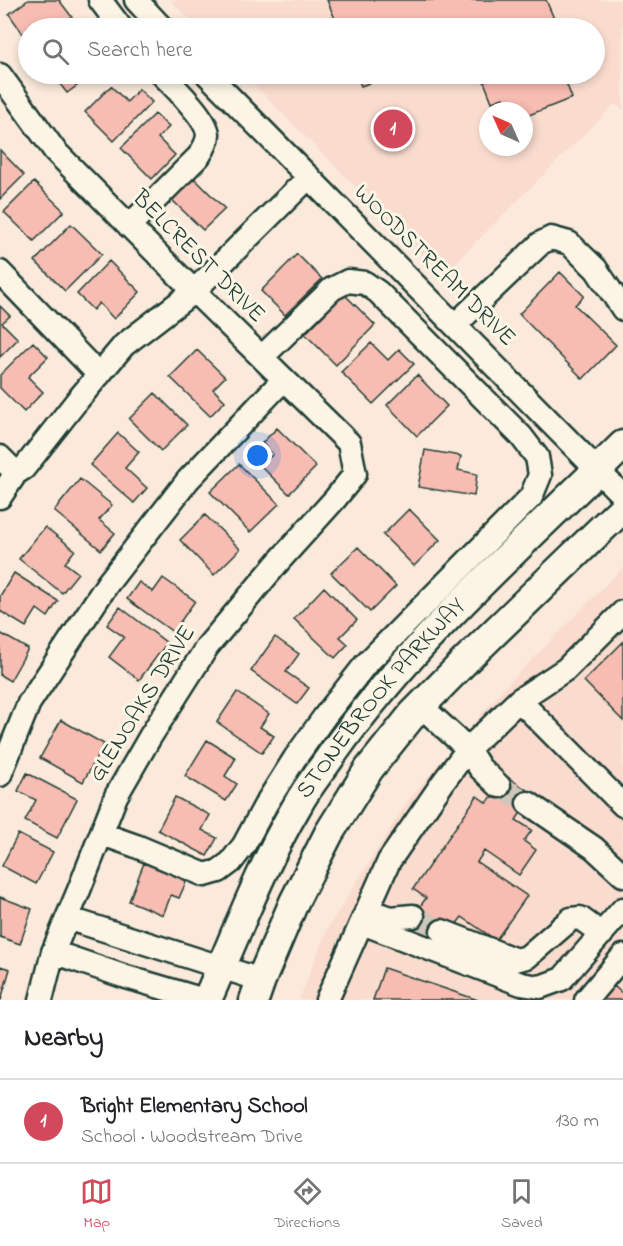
<!DOCTYPE html>
<meta charset="utf-8">
<style>
:root{--surface:#fff;--page:#f6f6f6;--text:#202124;--muted:#757577;--line:#e0e0e0;--accent:#d1495b}
body{margin:0;font-family:"Indie Flower",sans-serif;background:var(--page);color:var(--text)}
.compass{position:absolute;left:479px;top:102px;width:54px;height:54px;border-radius:50%;background:var(--surface);box-shadow:0 3px 9px #0003;rotate:315deg}
.you{position:absolute;left:258px;top:456px;width:21px;height:21px;margin:-15px;border:4px solid #fff;border-radius:50%;background:#1a73e8;box-shadow:0 0 0 9px #1a73e833}
.badge{display:grid;place-items:center;width:39px;height:39px;border-radius:50%;background:var(--accent);color:#fff;font-size:20px;font-weight:700}
.pin{position:absolute;translate:-50% -50%;border:3px solid #fff;box-shadow:0 2px 6px #0006}
.list{margin:0;padding:0;list-style:none}
h2{display:flex;justify-content:space-between;align-items:center;height:78px;margin:0;padding:0 24px;font-size:26px}
h2 small{font-size:20px;font-weight:400;color:var(--muted)}
.list li{display:grid;grid-template-columns:39px 1fr auto;gap:18px;align-items:center;box-sizing:border-box;height:84px;padding:0 24px;border-top:2px solid var(--line)}
.list b{display:block;font-size:22px;white-space:nowrap}
.list p{margin:0;font-size:20px;white-space:nowrap;color:var(--muted)}
.list em{font-size:20px;font-style:normal;color:var(--muted)}
.icon{flex:none;width:33px;height:33px;fill:none;stroke:currentColor;stroke-width:2;stroke-linecap:round;stroke-linejoin:round}
.map{position:relative;flex:none;width:623px;height:1000px;overflow:hidden}
.search{position:absolute;background:var(--surface);box-shadow:0 3px 9px #0003;left:18px;right:18px;top:18px;height:66px;display:flex;align-items:center;gap:15px;box-sizing:border-box;padding:0 21px;border-radius:33px;color:var(--muted);font-size:22px}
.sheet{height:162px;background:var(--surface)}
nav{display:flex;justify-content:space-around;align-items:center;box-sizing:border-box;height:84px;border-top:2px solid var(--line);background:var(--surface);font-size:16px;color:var(--muted)}
nav a{display:grid;justify-items:center;gap:3px}
nav .on{color:var(--accent)}
.map>svg:first-child{display:block}
.built{fill:#fadccf;fill-rule:evenodd}
.building{fill:#f7bcb2;stroke:#1f3d34;stroke-width:1.5}
.lines{fill:none;stroke-linecap:round;stroke-linejoin:round}
.minor-tunnel{stroke:#cfc7ba;stroke-width:22;stroke-dasharray:22 11;stroke-linecap:butt}
.minor-casing{stroke:#1f3d34;stroke-width:27}
.major-casing{stroke:#1f3d34;stroke-width:33}
.minor{stroke:#fcf5e5;stroke-width:22}
.major{stroke:#fcf5e5;stroke-width:28}
.labels{text-anchor:middle;dominant-baseline:central;stroke-width:6;stroke-linejoin:round;paint-order:stroke}
.street-label{font-size:24px;fill:#1f3d34;stroke:#fcf5e5}
</style>
<div class="map">
<svg width="623" height="1000" viewBox="0 0 623 1000">
<rect width="100%" height="100%" fill="#fbeadb"/>
<filter id="ink" filterUnits="userSpaceOnUse"><feTurbulence type="fractalNoise" baseFrequency=".0167" numOctaves="2"/><feDisplacementMap in="SourceGraphic" scale="12" xChannelSelector="R" yChannelSelector="G"/><feConvolveMatrix kernelMatrix="1 2 1 2 8 2 1 2 1" color-interpolation-filters="sRGB"/></filter>
<g filter="url(#ink)">
<path class="built" d="M170,0H623V110L615,104L443,275L243,74H594V28H198ZM488,111H524V147H488Z
M623,567V1000H299L327,929L409,799L499,693Z"/>
<path class="building" d="M28,0H59L75,21L65,28H28V41L9,14Z
M327,0H546L558,28H463L461,23L447,28H339Z
M52,74H93L67,93Z
M356,74H394L361,86Z
M481,74H575L576,76L565,80L572,98L524,117V111H508L503,98L492,102Z
M111,86L127,102L139,89L152,102L114,141L85,112Z
M155,114L169,127L158,138L175,155L152,179L121,148Z
M0,150L24,175L0,199Z
M193,177L225,209L203,230L171,199Z
M34,182L64,211L34,241L4,212Z
M71,224L102,254L65,291L35,261Z
M297,254L322,279L285,315L261,291Z
M109,261L140,292L114,319L99,303L93,310L77,294Z
M560,272L584,296L575,305L616,345L583,379L519,314Z
M344,294L375,325L336,365L305,334Z
M0,306L10,316L2,323L18,339L0,357Z
M33,342L48,357L28,377L43,392L24,412L0,388V375Z
M371,343L388,360L399,349L414,364L373,404L341,372Z
M197,350L225,377L213,389L225,401L210,416L170,377Z
M417,375L447,406L417,436L387,405Z
M155,393L187,425L161,451L129,419Z
M277,428L316,467L289,494L261,466L273,454L262,443Z
M118,433L139,452L125,468L147,488L134,503L90,465Z
M425,450L461,456L458,470L477,474L474,496L418,487Z
M239,464L279,504L250,532L210,492Z
M80,479L112,505L99,520L115,533L101,550L54,511Z
M409,509L440,540L414,566L383,535Z
M205,515L240,549L214,575L180,540Z
M45,527L75,550L65,563L78,573L62,593L19,559Z
M358,547L396,586L370,612L331,573Z
M14,573L58,601L48,617L37,609L26,627L0,611V596Z
M163,578L195,601L173,632L127,599L139,582L153,592Z
M324,587L357,620L340,637L348,644L335,658L294,619Z
M120,607L167,643L139,680L109,657L124,637L107,625Z
M0,633L28,649L10,681L0,675Z
M275,637L299,654L286,672L309,688L297,704L251,671Z
M623,642V721L584,681Z
M237,692L269,714L260,727L274,736L262,753L217,722Z
M61,720L104,744L83,782L40,758Z
M207,740L236,758L225,776L237,784L226,801L185,776Z
M27,773L77,799L57,838L25,821L36,800L18,791Z
M506,776L533,794L516,820L532,830L524,841L536,850L519,875L484,851L477,862L527,896L496,940L462,917L455,926L449,921L434,942L408,924L426,898L413,889L477,796L487,803Z
M175,797L210,815L202,830L217,838L207,856L158,830Z
M18,834L53,852L36,884L2,866Z
M144,863L187,880L179,898L171,895L163,915L129,901Z
M0,897L32,909L20,944L0,937Z
M0,966L10,969L1,1000H0Z
M384,968L478,1000H373Z
M614,986L623,994V1000H601Z"/>
<g class="lines">
<path class="minor-tunnel" d="M499,786L528,803
M413,916L442,931"/>
<defs>
<path id="minor" d="M100,0L121,28
M136,0L162,28
M207,74L623,496
M0,75L55,151L194,291L349,443L355,474L335,499L279,561L207,647L150,737L116,796L79,890L53,952L41,1000
M129,226L199,156C203,150 208,142 208,134C206,117 174,87 162,74
M0,272L99,375
M455,325L541,243L551,238L569,243L596,269L623,309
M0,457L16,473
M0,497L16,473L24,468L76,402L124,345L194,291L309,177
M519,700L623,805
M421,706L468,749L480,768L499,786
M0,775L29,703L108,583L188,480L284,379
M528,803L594,848L623,875
M102,834L136,846L205,875L219,871L231,862L244,845L266,804L295,758L325,716L365,665L531,497L540,475L537,457L521,436L378,292L365,283L348,281L332,289L262,357
M368,910L390,918L413,916
M67,918L261,980
M362,923L521,984L540,987L562,979L623,909
M442,931L516,960L527,957L571,919L580,918L602,934
M53,952L123,976L204,1000
M327,1000L389,861L444,781L468,749L519,700L566,669L623,612
M586,1000L623,956"/>
<g id="major">
<path id="s1" d="M207,1000C236,935 261,867 297,806C307,787 321,771 333,753C415,638 523,544 623,445"/>
<path d="M254,1000L261,980L294,902L329,833L369,769L413,714L467,659L623,508"/>
</g>
</defs>
<use href="#minor" class="minor-casing"/>
<use href="#major" class="major-casing"/>
<use href="#minor" class="minor"/>
<use href="#major" class="major"/>
</g>
</g>
<g class="labels">
<g class="street-label">
<text transform="translate(198 257) rotate(45)">BELCREST DRIVE</text>
<text transform="translate(434 266) rotate(45)">WOODSTREAM DRIVE</text>
<text stroke="none"><textPath href="#s1" startOffset="351">STONEBROOK PARKWAY</textPath></text>
<text transform="translate(143 704) rotate(-58)">GLENOAKS DRIVE</text>
</g>
</g>
</svg>
<svg class="compass" viewBox="-18 -18 36 36"><path d="M0-13l5 13h-10z" fill="#e53935"/><path d="M0 13l5-13h-10z" fill="#757577"/></svg>
<div class="you"></div>
<div class="pin badge" style="left:393px;top:129px">1</div>
<div class="search"><svg class="icon" aria-label="search" viewBox="0 0 24 24"><circle cx="10" cy="10" r="6"/><path d="M15 15l6 6"/></svg>Search here</div>
</div>
<section class="sheet">
<h2>Nearby<small></small></h2>
<ul class="list">
<li><span class="badge">1</span><div><b>Bright Elementary School</b><p>School · Woodstream Drive</p></div><em>130 m</em></li>
</ul>
</section>
<nav>
<a class="on"><svg class="icon" aria-label="map" viewBox="0 0 24 24"><path d="M3 6l6-2 6 2 6-2v14l-6 2-6-2-6 2zM9 4v14M15 6v14"/></svg>Map</a>
<a><svg class="icon" aria-label="directions" viewBox="0 0 24 24"><path d="M12 3l9 9-9 9-9-9zM9 14v-3h6M13 9l2 2-2 2"/></svg>Directions</a>
<a><svg class="icon" aria-label="saved" viewBox="0 0 24 24"><path d="M7 4h10v16l-5-4-5 4z"/></svg>Saved</a>
</nav>
